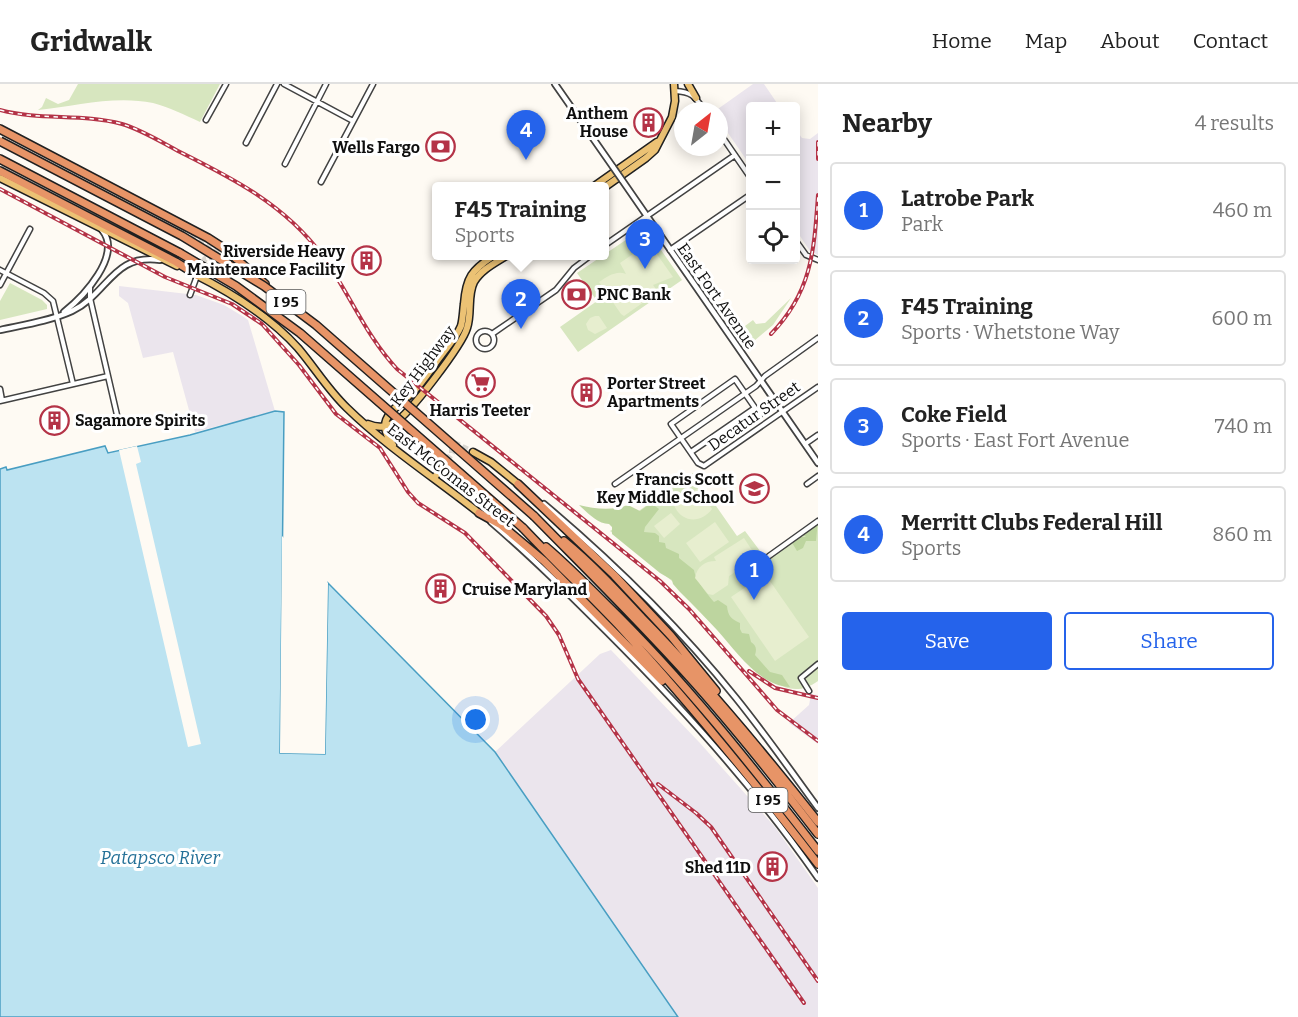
<!DOCTYPE html>
<meta charset="utf-8">
<style>
:root{--surface:#fff;--page:#f6f6f6;--text:#222;--muted:#767676;--line:#e0e0e0;--accent:#2563eb}
body{margin:0;font-family:Bitter,serif;background:var(--page);color:var(--text)}
.controls{position:absolute;right:18px;top:18px;display:grid;overflow:hidden;border-radius:6px;box-shadow:0 3px 15px #0003}
.controls button{width:54px;height:54px;display:grid;place-items:center;padding:0;border:0;border-bottom:2px solid var(--line);background:var(--surface);color:var(--text);font:30px sans-serif}
.compass{position:absolute;left:674px;top:18px;width:54px;height:54px;border-radius:50%;background:var(--surface);box-shadow:0 3px 15px #0003;rotate:31deg}
.you{position:absolute;left:476px;top:636px;width:21px;height:21px;margin:-15px;border:4px solid #fff;border-radius:50%;background:#1a73e8;box-shadow:0 0 0 9px #1a73e833}
.badge{display:grid;place-items:center;width:39px;height:39px;border-radius:50%;background:var(--accent);color:#fff;font-size:20px;font-weight:700}
.pin{position:absolute;translate:-50% -50px;filter:drop-shadow(0 2px 3px #0008)}
.pin::after{content:'';position:absolute;top:32px;width:21px;height:18px;background:inherit;clip-path:polygon(0 0,100% 0,50% 100%)}
.popup{position:absolute;left:432px;top:98px;width:177px;height:78px;box-sizing:border-box;display:grid;place-content:center;border-radius:6px;background:var(--surface);filter:drop-shadow(0 2px 4px #0005);font-size:20px;white-space:nowrap;color:var(--muted)}
.popup b{font-size:22px;color:var(--text)}
.popup::after{content:'';position:absolute;left:50%;top:100%;margin-left:-12px;border:12px solid transparent;border-top-color:var(--surface)}
.list{margin:0;padding:0;list-style:none}
h2{display:flex;justify-content:space-between;align-items:center;height:78px;margin:0;padding:0 24px;font-size:26px}
h2 small{font-size:20px;font-weight:400;color:var(--muted)}
.list li{display:grid;grid-template-columns:39px 1fr auto;gap:18px;align-items:center;box-sizing:border-box;height:96px;margin:0 12px 12px;padding:0 12px;border:2px solid var(--line);border-radius:6px}
.list b{display:block;font-size:22px;white-space:nowrap}
.list p{margin:0;font-size:20px;white-space:nowrap;color:var(--muted)}
.list em{font-size:20px;font-style:normal;color:var(--muted)}
.actions{display:flex;gap:12px;padding:18px 24px}
.actions a{flex:1;padding:14px 0;border:2px solid var(--accent);border-radius:6px;text-align:center;font-size:21px;color:var(--accent)}
.actions .main{background:var(--accent);color:#fff}
.icon{flex:none;width:33px;height:33px;fill:none;stroke:currentColor;stroke-width:2;stroke-linecap:round;stroke-linejoin:round}
.map{position:relative;flex:none;width:818px;height:933px;overflow:hidden}
header{display:flex;align-items:center;gap:36px;box-sizing:border-box;height:84px;padding:0 30px;background:var(--surface);border-bottom:2px solid var(--line)}
header strong{font-size:28px}
nav{display:flex;gap:33px;margin-inline-start:auto;font-size:21px}
main{display:flex}
aside{flex:1;background:var(--surface)}
.map>svg:first-child{display:block}
.industrial{fill:#ebe5ed}
.green{fill:#d7e6bf}
.forest{fill:#bdd59f}
.pitch{fill:#e7eecf}
.water{fill:#bce3f1;stroke:#499ec2;stroke-width:1.5}
.pier{fill:#fefaf3}
.lines{fill:none;stroke-linecap:round;stroke-linejoin:round}
.primary-tunnel{stroke:#dad7d1;stroke-width:6;stroke-dasharray:6 3;stroke-linecap:butt}
.minor-casing{stroke:#424242;stroke-width:7}
.tertiary-casing{stroke:#424242;stroke-width:8}
.primary-casing{stroke:#202020;stroke-width:9}
.motorway-casing{stroke:#202020;stroke-width:10}
.minor{stroke:#fff;stroke-width:4}
.tertiary{stroke:#fff;stroke-width:4.5}
.primary{stroke:#ecc274;stroke-width:6}
.motorway{stroke:#e79467;stroke-width:7}
.rail-casing{stroke:#b43347;stroke-width:4}
.rail{stroke:#fff;stroke-width:1.5;stroke-dasharray:4.5;stroke-linecap:butt}
.tertiary-bridge-casing{stroke:#424242;stroke-width:8;stroke-linecap:butt}
.motorway-bridge-casing{stroke:#202020;stroke-width:10;stroke-linecap:butt}
.tertiary-bridge{stroke:#fff;stroke-width:4.5}
.motorway-bridge{stroke:#e79467;stroke-width:7}
.labels{text-anchor:middle;dominant-baseline:central;stroke-width:6;stroke-linejoin:round;paint-order:stroke}
.shield{fill:#fff;stroke:#575757;stroke-width:1.5}
.shield-label{font-size:15px;font-weight:bold;fill:#0f0f0f}
.poi-label{font-size:16px;font-weight:bold;fill:#0f0f0f;stroke:#fff;text-anchor:end}
.street-label{font-size:16px;fill:#0f0f0f;stroke:#fff}
.water-label{font-size:18px;font-style:italic;fill:#237097;stroke:#fff}
</style>
<header>
<strong>Gridwalk</strong>
<nav><a>Home</a><a>Map</a><a>About</a><a>Contact</a></nav>
</header>
<main>
<div class="map">
<svg width="818" height="933" viewBox="0 0 818 933">
<rect width="100%" height="100%" fill="#fefaf3"/>
<path class="industrial" d="M753,0H764L779,22H750V81L719,36V27H715Z
M796,46L802,54L810,55L818,49V171L810,167L796,146Z
M119,202L196,211L224,221L244,233L248,236L275,327L195,348L173,268L143,274L128,219L119,212Z
M611,566L699,658L775,743L818,804V933H678L495,668L600,570Z
M811,610L818,611V660L789,639L809,621Z"/>
<path class="green" d="M78,0H220L200,38C185,31 169,23 153,19C115,11 76,22 38,26L42,23L46,14L58,20L69,16Z
M645,143L682,196L578,268L560,243L597,217L577,189Z
M10,199L42,216L47,221V225L0,236V217Z
M791,214L773,241L747,263L737,248L753,236L756,240L765,239Z
M693,389L737,452L745,447L766,475L818,439V597C798,611 785,605 766,593L672,497L610,447Z"/>
<path class="forest" d="M651,419L659,425L645,443L644,448L655,449L659,452V458L665,459L666,464L679,470V474L694,486C695,495 708,511 714,518L718,516L727,522C728,532 731,535 740,539V545L742,549L749,550L751,558C756,561 757,565 755,571L770,588L782,591L790,603C759,602 736,567 717,546C705,533 693,521 680,508L673,500L672,496L660,489L612,450V443L609,440C597,440 587,428 579,421C595,425 612,427 628,421L640,427Z
M818,435L816,457H806L803,464L797,467L791,457L798,453H806L803,451Z"/>
<path class="pitch" d="M649,159L673,193L653,201L658,208L624,232L621,230L599,198C607,193 616,186 626,190L620,179Z
M595,232H599L607,244L595,250L588,246L586,240L590,234Z
M698,404L712,425C701,440 681,439 674,421Z
M671,429L680,440L664,454L654,442Z
M715,438L729,458L700,478L686,459Z
M744,454L757,474L729,492L728,501L713,511L708,510L695,494C697,483 704,477 716,477L714,473Z
M765,490L809,553L775,577L731,513Z"/>
<path class="water" d="M275,327L284,328L280,669L325,670L328,499L495,668L678,933H0V385L6,383L7,386L105,362L108,369L190,351Z"/>
<path class="pier" d="M137,362L141,378L136,380L201,660L188,663L119,366Z
M282,452L285,455L283,667H322L326,497L328,499L325,670L280,669Z"/>
<g class="lines">
<path class="primary-tunnel" d="M190,153L248,188
M198,187L205,175L218,173
M454,359L473,368
M442,384L452,369V357"/>
<defs>
<path id="minor" d="M284,0L353,37
M675,7C693,8 695,13 705,27
M206,36L226,0
M719,48L750,93
M246,59L277,0
M285,80L326,0
M321,98L373,0
M796,157L806,171L818,176
M605,161L735,71
M670,166L750,111
M0,186L44,209L53,217L73,300
M0,201L30,145
M90,203V214L117,331
M190,211L197,192
M476 256a9 9 0 1 1 18 0a9 9 0 1 1-18 0Z
M492,250L556,206L574,184L590,172
M0,305L2,316
M0,317L108,292
M760,331L735,295L671,340L698,379L704,382L818,303
M805,360L818,351
M691,368L755,324
M615,400L756,302L765,292L818,254
M807,400L818,392
M769,472L818,437
M809,607L801,594L818,580"/>
<path id="tertiary" d="M555,0L613,83
M622,96L818,379
M64,228C83,213 123,171 102,146
M0,246C23,241 50,237 72,227C108,210 113,169 160,176
M544,420C614,479 679,543 736,614C765,650 791,687 818,724
M491,438C532,473 569,510 607,548C683,624 757,706 818,794"/>
<path id="primary" d="M688,0L696,14
M0,94L177,182
M593,103L657,58
M605,103L646,74L655,66L672,33L675,17L674,0
M194,190C232,209 269,232 298,264C315,284 328,306 347,324C387,363 435,394 479,429
M368,340C377,344 385,344 394,339C409,331 462,261 467,244C472,229 467,212 474,198C481,186 495,179 506,172
M393,361C373,334 395,326 412,309C423,299 431,285 440,273C447,263 456,254 461,242C463,235 463,227 464,220C466,193 472,186 493,172
M473,368L491,378L518,400
M434,394L442,384"/>
<path id="motorway" d="M0,45L208,154L225,165L265,200
M0,75L180,169
M0,87L176,178L197,191
M518,400L614,491L671,552L716,607
M479,429L501,441L544,477L662,597
M534,432C587,486 640,538 690,594C735,644 777,697 818,750
M523,444C556,479 590,511 622,545C691,620 755,699 818,780
M564,457C592,480 617,507 642,534C705,598 762,667 818,738
M546,463C567,481 587,501 606,520C684,596 751,681 818,767"/>
</defs>
<use href="#minor" class="minor-casing"/>
<use href="#tertiary" class="tertiary-casing"/>
<use href="#primary" class="primary-casing"/>
<use href="#motorway" class="motorway-casing"/>
<use href="#minor" class="minor"/>
<use href="#tertiary" class="tertiary"/>
<use href="#primary" class="primary"/>
<use href="#motorway" class="motorway"/>
<defs>
<path id="rail" d="M0,26C40,37 82,29 122,40C142,46 161,58 180,68C234,95 285,121 322,171C349,208 365,251 397,285L660,497L689,525L777,626L818,657
M818,58V75
M0,105L165,193L232,220L262,240L299,281L336,330L380,364L408,408L418,419L465,449L546,532L559,551L578,595L804,919
M771,250C812,208 814,167 818,111
M749,587L775,604L818,614
M658,700L696,729L711,743L818,897"/>
</defs>
<use href="#rail" class="rail-casing"/>
<use href="#rail" class="rail"/>
<defs>
<path id="tertiary-bridge" d="M613,83L622,96"/>
<path id="motorway-bridge" d="M0,57L182,152L264,202L316,241L534,432
M180,169L236,202L300,249L523,444"/>
</defs>
<use href="#tertiary-bridge" class="tertiary-bridge-casing"/>
<use href="#motorway-bridge" class="motorway-bridge-casing"/>
<use href="#tertiary-bridge" class="tertiary-bridge"/>
<use href="#motorway-bridge" class="motorway-bridge"/>
</g>
<defs>
<symbol id="building-ring" viewBox="-11 -11 22 22"><circle r="9.5" fill="#fff" stroke="#b43347" stroke-width="1.5"/><path d="M-4-6H4V6H1V3H-1V6H-4ZM-2.5-4.3h1.7v1.8h-1.7ZM.8-4.3h1.7v1.8H.8ZM-2.5-1h1.7V.8h-1.7ZM.8-1h1.7V.8H.8Z" fill="#b43347"/></symbol>
<symbol id="bank-ring" viewBox="-11 -11 22 22"><circle r="9.5" fill="#fff" stroke="#b43347" stroke-width="1.5"/><path d="M-6-4H6V4H-6ZM0-2.3a2.3 2.3 0 1 0 0 4.6a2.3 2.3 0 1 0 0-4.6Z" fill="#b43347"/></symbol>
<symbol id="supermarket-ring" viewBox="-11 -11 22 22"><circle r="9.5" fill="#fff" stroke="#b43347" stroke-width="1.5"/><path d="M-6-5.5h2.5l.6 2H6L4.5 2H-2.5L-4.4-4H-6ZM-1.5 3.2a1.3 1.3 0 1 0 .1 0ZM3 3.2a1.3 1.3 0 1 0 .1 0Z" fill="#b43347"/></symbol>
<symbol id="school-ring" viewBox="-11 -11 22 22"><circle r="9.5" fill="#fff" stroke="#b43347" stroke-width="1.5"/><path d="M0-5L7-2L0 1L-7-2ZM-4 1L0 2.5L4 1V4Q0 6-4 4Z" fill="#b43347"/></symbol>
</defs>
<g fill-rule="evenodd">
<use href="#building-ring" x="632" y="22" width="33" height="33"/>
<use href="#bank-ring" x="424" y="46" width="33" height="33"/>
<use href="#building-ring" x="350" y="160" width="33" height="33"/>
<use href="#bank-ring" x="560" y="194" width="33" height="33"/>
<use href="#supermarket-ring" x="464" y="282" width="33" height="33"/>
<use href="#building-ring" x="570" y="292" width="33" height="33"/>
<use href="#building-ring" x="38" y="320" width="33" height="33"/>
<use href="#school-ring" x="738" y="388" width="33" height="33"/>
<use href="#building-ring" x="424" y="488" width="33" height="33"/>
<use href="#building-ring" x="756" y="766" width="33" height="33"/>
</g>
<g class="labels">
<g class="shield">
<rect x="266.5" y="206" width="39" height="24" rx="4.5"/>
<rect x="748.5" y="704" width="39" height="24" rx="4.5"/>
</g>
<g class="shield-label">
<text x="286" y="218">I 95</text>
<text x="768" y="716">I 95</text>
</g>
<g class="poi-label">
<text x="628" y="29">Anthem<tspan x="628" dy="18">House</tspan></text>
<text x="420" y="63">Wells Fargo</text>
<text x="345" y="167">Riverside Heavy<tspan x="345" dy="18">Maintenance Facility</tspan></text>
<text x="597" y="210" text-anchor="start">PNC Bank</text>
<text x="607" y="299" text-anchor="start">Porter Street<tspan x="607" dy="18">Apartments</tspan></text>
<text x="480" y="326" text-anchor="middle">Harris Teeter</text>
<text x="75" y="336" text-anchor="start">Sagamore Spirits</text>
<text x="734" y="395">Francis Scott<tspan x="734" dy="18">Key Middle School</tspan></text>
<text x="462" y="505" text-anchor="start">Cruise Maryland</text>
<text x="751" y="783">Shed 11D</text>
</g>
<g class="street-label">
<text transform="translate(717 212) rotate(55)">East Fort Avenue</text>
<text transform="translate(423 282) rotate(-53)">Key Highway</text>
<text transform="translate(754 332) rotate(-35)">Decatur Street</text>
<text transform="translate(451 391) rotate(38)">East McComas Street</text>
</g>
<g class="water-label">
<text x="160" y="774">Patapsco River</text>
</g>
</g>
</svg>
<div class="controls">
<button>+</button>
<button>−</button>
<button><svg class="icon" aria-label="locate" viewBox="0 0 24 24"><circle cx="12" cy="12" r="6"/><path d="M12 2v4M12 18v4M2 12h4M18 12h4"/></svg></button>
</div>
<svg class="compass" viewBox="-18 -18 36 36"><path d="M0-13l5 13h-10z" fill="#e53935"/><path d="M0 13l5-13h-10z" fill="#767676"/></svg>
<div class="you"></div>
<div class="pin badge" style="left:754px;top:516px">1</div>
<div class="pin badge" style="left:521px;top:245px">2</div>
<div class="popup"><b>F45 Training</b>Sports</div>
<div class="pin badge" style="left:645px;top:185px">3</div>
<div class="pin badge" style="left:526px;top:76px">4</div>
</div>
<aside>
<h2>Nearby<small>4 results</small></h2>
<ul class="list">
<li><span class="badge">1</span><div><b>Latrobe Park</b><p>Park</p></div><em>460 m</em></li>
<li><span class="badge">2</span><div><b>F45 Training</b><p>Sports · Whetstone Way</p></div><em>600 m</em></li>
<li><span class="badge">3</span><div><b>Coke Field</b><p>Sports · East Fort Avenue</p></div><em>740 m</em></li>
<li><span class="badge">4</span><div><b>Merritt Clubs Federal Hill</b><p>Sports</p></div><em>860 m</em></li>
</ul>
<div class="actions"><a class="main">Save</a><a>Share</a></div>
</aside>
</main>
